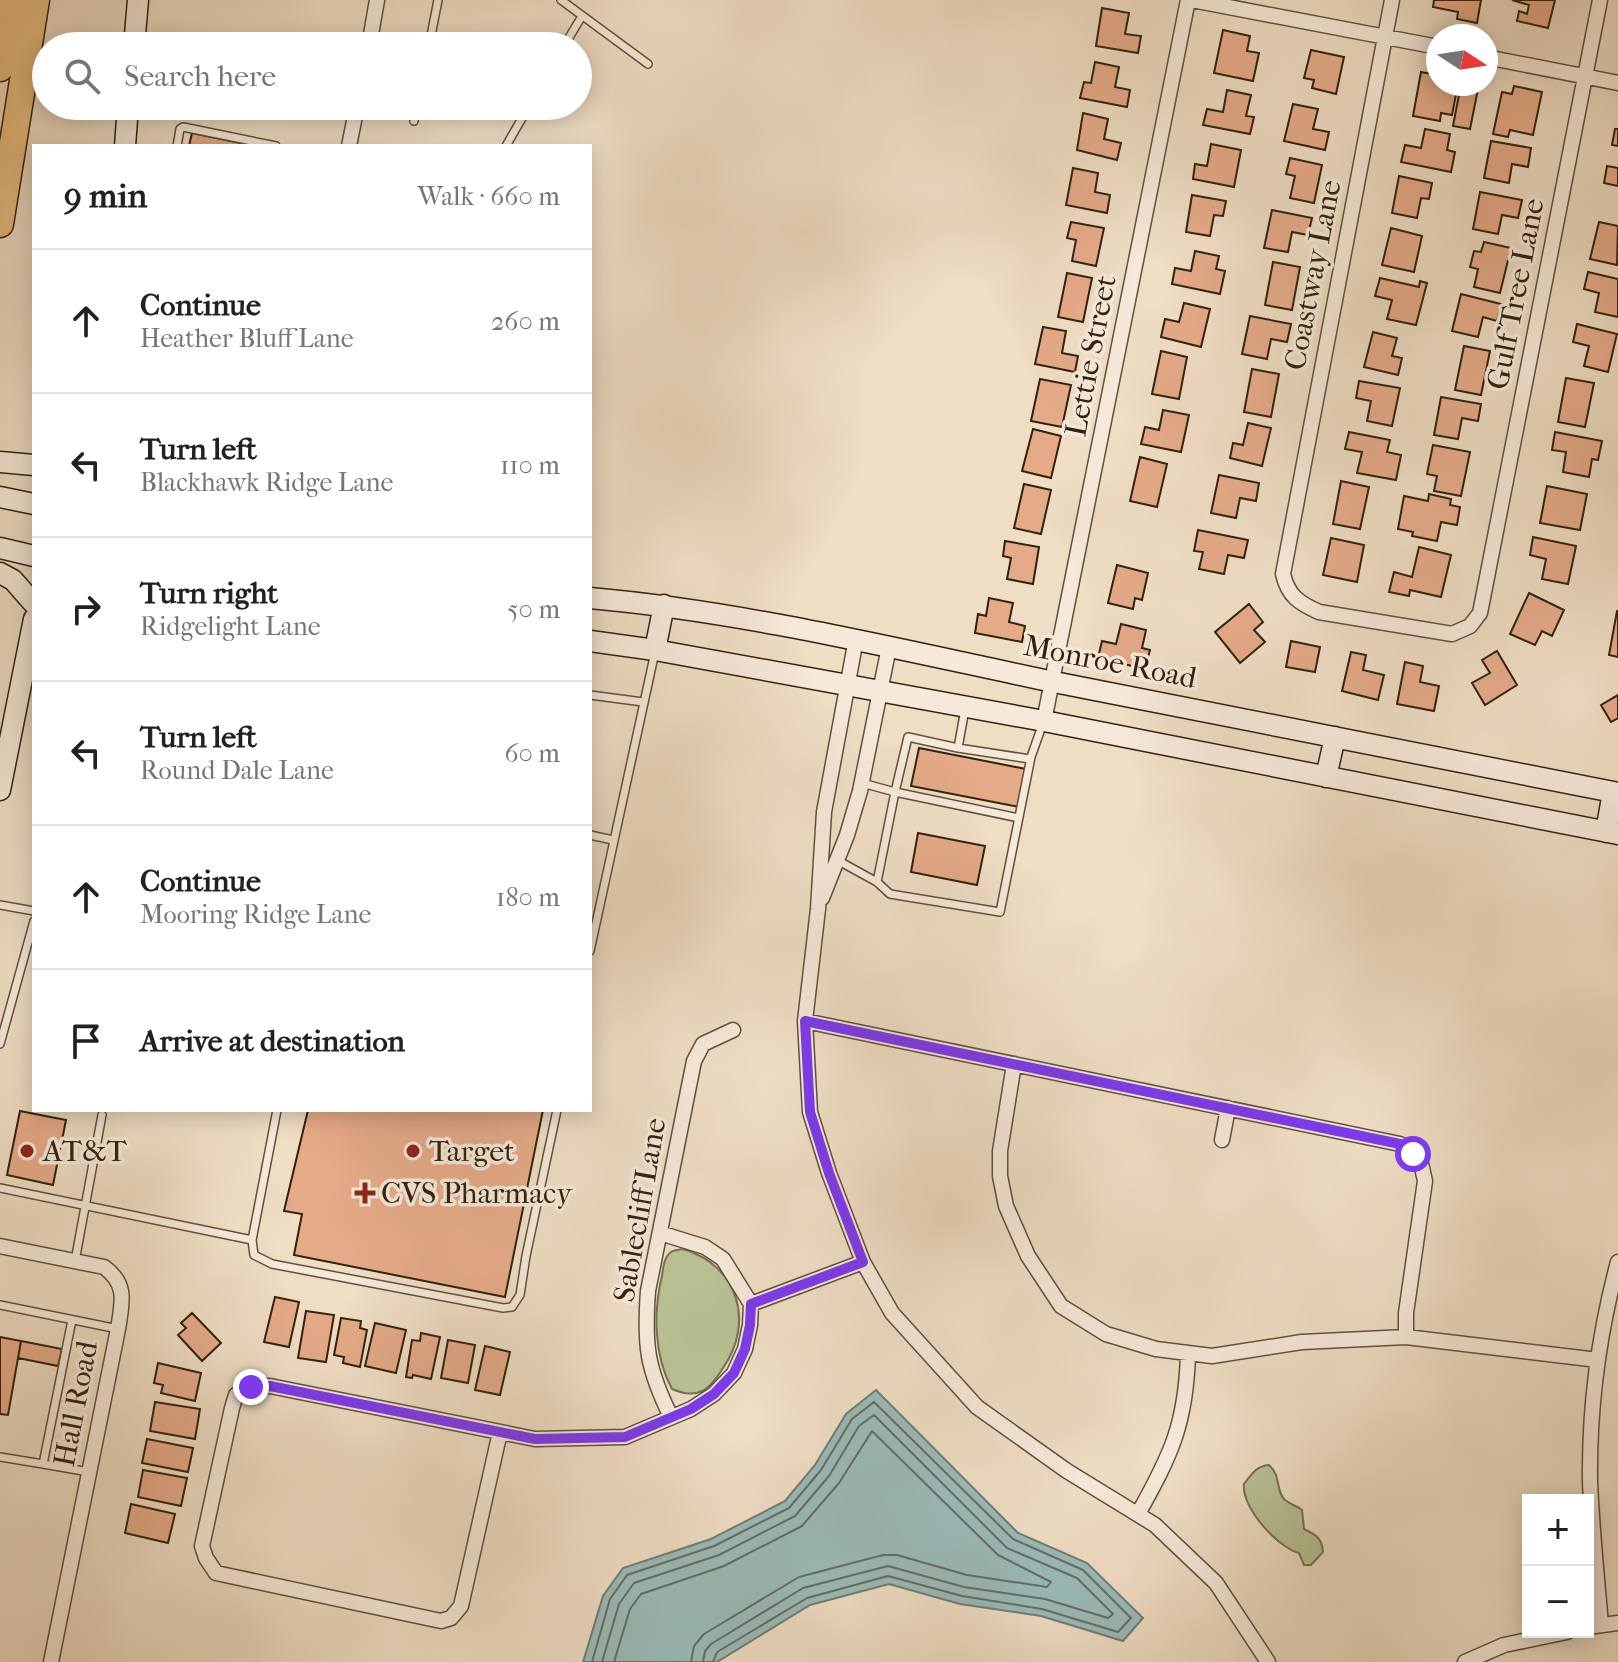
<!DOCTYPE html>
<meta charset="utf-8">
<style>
:root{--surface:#fff;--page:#f2f2f2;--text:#202124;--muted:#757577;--line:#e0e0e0}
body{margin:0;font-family:"IM FELL French Canon",serif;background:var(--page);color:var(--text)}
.controls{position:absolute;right:24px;bottom:24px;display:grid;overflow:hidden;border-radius:0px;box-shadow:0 4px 20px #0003}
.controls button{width:72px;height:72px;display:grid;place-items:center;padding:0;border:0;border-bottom:2px solid var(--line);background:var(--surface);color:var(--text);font:40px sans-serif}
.compass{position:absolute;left:1426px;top:24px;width:72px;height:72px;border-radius:50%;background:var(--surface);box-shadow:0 4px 20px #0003;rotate:102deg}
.stop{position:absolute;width:24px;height:24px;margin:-18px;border:6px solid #7c3aed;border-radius:50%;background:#fff}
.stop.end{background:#7c3aed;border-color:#fff;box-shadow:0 2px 8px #0008}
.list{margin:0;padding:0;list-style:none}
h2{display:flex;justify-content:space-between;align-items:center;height:104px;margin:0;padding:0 32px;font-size:34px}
h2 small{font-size:26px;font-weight:400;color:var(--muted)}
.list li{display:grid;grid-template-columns:52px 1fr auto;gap:24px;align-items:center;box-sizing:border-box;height:144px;padding:0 32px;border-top:2px solid var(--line)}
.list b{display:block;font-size:30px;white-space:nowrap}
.list p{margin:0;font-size:26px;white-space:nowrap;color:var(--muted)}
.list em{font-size:26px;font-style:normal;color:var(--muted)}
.icon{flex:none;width:44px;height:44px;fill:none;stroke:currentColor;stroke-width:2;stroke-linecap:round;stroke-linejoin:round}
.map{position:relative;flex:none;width:1618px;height:1662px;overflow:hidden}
.search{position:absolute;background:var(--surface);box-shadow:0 4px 20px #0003;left:32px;top:32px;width:560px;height:88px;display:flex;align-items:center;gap:20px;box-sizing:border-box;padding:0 28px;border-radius:44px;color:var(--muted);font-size:30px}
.panel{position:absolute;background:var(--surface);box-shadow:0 4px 20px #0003;left:32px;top:144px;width:560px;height:968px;border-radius:0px}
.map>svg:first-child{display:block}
.green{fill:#b8c195;stroke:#747252;stroke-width:2}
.water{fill:#9abbb9;stroke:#707e75;stroke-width:2}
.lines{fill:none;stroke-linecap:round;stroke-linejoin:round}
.shore{stroke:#666e64;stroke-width:2}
.building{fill:#e5aa88;stroke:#31220e;stroke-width:2}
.service-casing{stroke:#60513c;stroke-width:10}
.minor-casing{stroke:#60513c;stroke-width:17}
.secondary-casing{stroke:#31220e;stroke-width:23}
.motorway-casing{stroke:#31220e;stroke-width:29}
.service{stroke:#f5e9d9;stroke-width:7}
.minor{stroke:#f5e9d9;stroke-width:14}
.secondary{stroke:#f5e9d9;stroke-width:20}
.motorway{stroke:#e8be82;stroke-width:26}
.route{stroke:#7c3aed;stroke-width:10}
.poi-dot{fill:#8f2418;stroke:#f5e9d9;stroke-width:3}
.labels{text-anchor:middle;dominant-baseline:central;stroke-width:7;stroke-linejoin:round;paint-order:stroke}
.street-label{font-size:30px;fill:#31220e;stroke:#f5e9d9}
.poi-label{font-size:30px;fill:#31220e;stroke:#f5e9d9;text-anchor:start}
</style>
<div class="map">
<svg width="1618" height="1662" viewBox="0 0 1618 1662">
<rect width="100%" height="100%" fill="#efddc4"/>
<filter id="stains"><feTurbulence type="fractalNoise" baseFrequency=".0025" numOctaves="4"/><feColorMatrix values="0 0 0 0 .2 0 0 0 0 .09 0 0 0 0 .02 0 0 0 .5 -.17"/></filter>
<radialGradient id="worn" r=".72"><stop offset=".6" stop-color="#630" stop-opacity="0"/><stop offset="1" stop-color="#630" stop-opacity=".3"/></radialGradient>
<path class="green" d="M683,1249C738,1265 755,1322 723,1368C718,1376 711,1387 702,1391C692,1396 682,1393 672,1389C654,1356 653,1312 662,1276C663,1268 664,1257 671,1252C674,1250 679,1250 683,1249Z
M1269,1465C1282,1477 1275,1491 1285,1500C1290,1504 1297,1506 1302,1510L1304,1529C1316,1535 1322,1538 1323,1552L1311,1565H1304L1299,1553C1277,1547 1241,1507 1244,1484C1251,1475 1256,1466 1269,1465Z"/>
<path class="water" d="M876,1390L1018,1533L1087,1563L1143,1618L1123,1641L1041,1616L960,1604L889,1584L810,1605L717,1662H583L603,1596L623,1568L711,1539L785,1501L815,1465L846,1414Z"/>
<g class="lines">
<path class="shore" d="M592,1662L610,1599L627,1575L714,1546L789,1508L821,1470L852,1419L874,1402L1013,1539L1083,1570L1131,1618L1118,1632L1042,1609L962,1596L888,1576L807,1598L717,1652L713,1662
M602,1662L619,1604L634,1583L719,1555L795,1516L829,1476L859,1426L874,1415L1007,1548L1077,1578L1113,1614L1108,1618L1045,1599L964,1587L888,1566L803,1588L711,1644L705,1651L703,1662
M614,1662L630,1609L641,1594L724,1566L802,1526L839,1483L872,1431L998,1555L1051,1582L1047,1587L967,1575L897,1555H883L799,1577L704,1634L694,1646L691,1662"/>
</g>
<path class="building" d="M1434,0H1481L1477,23L1457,19L1458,12L1433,7Z
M1512,0H1555L1548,28L1517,21L1519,11L1527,14L1529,5Z
M1102,8L1129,13L1125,34L1141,36L1138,53L1096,46Z
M1223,30L1250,36L1247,51L1259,53L1253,81L1214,73Z
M1311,50L1344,57L1336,94L1312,88L1314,80L1304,78Z
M1095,62L1119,67L1115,87L1130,90L1127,107L1080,98L1084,82L1091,83Z
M1421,72L1438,75V84H1458L1452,115L1441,113L1440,121L1413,116Z
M1461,84H1479L1470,129L1453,126Z
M1514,86L1542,92L1533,135L1510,130L1508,137L1493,134L1502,92L1512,94Z
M1227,90L1251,95L1246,116L1254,117L1250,134L1203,125L1207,109L1223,112Z
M1293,104L1318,109L1313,129L1329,132L1325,150L1284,141Z
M1083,113L1108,119L1104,139L1121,143L1117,160L1077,150Z
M1425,129L1450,134L1447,150L1455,152L1451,172L1401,162L1405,145L1421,148Z
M1615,129H1618V146L1612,145Z
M192,133L255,146H189Z
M1491,141L1531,148L1528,167L1512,164L1509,183L1484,178Z
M1211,144L1241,150L1234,187L1193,179L1195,164L1207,166Z
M1290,158L1322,165L1314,203L1290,198L1295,176L1286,174Z
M1607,166L1618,168V186L1604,183Z
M1073,168L1098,173L1095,192L1110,195L1107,213L1066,205Z
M1399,176L1432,183L1429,199L1421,198L1417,218L1392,213Z
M1480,192L1522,200L1518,218L1502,215L1498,234L1473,229Z
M1192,195L1226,201L1223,216L1214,215L1210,236L1186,232Z
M1272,210L1312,218L1308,235L1292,232L1288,252L1264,248Z
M1071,222L1104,228L1096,266L1072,261L1076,240L1067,238Z
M1599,222L1618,226L1617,265L1590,259Z
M1391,228L1422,236L1414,272L1382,265Z
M1484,242L1511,248L1500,293L1474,287L1478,269L1470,267L1474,251L1481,252Z
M1195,251L1219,256L1216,269L1225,271L1220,294L1172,284L1175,268L1191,271Z
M1273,262L1300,267L1292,310L1265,305Z
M1588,272L1618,279V317L1595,312L1599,293L1584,289Z
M1067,273L1092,278L1083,322L1058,317Z
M1380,278L1419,287L1420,281L1427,283L1416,325L1387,319L1392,300L1375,296Z
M1461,294L1501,304L1497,321L1483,317L1478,337L1452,331Z
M1184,303L1210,309L1201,347L1161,337L1165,319L1179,322Z
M1250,316L1291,324L1287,342L1271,339L1267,359L1242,354Z
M1577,324L1617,334L1608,372L1584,366L1589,346L1573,342Z
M1043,327L1066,331L1062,353L1078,356L1075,372L1035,364Z
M1373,332L1397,338L1392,356L1402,358L1398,375L1364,367Z
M1464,346L1490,351L1481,395L1455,390Z
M1161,351L1187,357L1179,399L1152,394Z
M1252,369L1279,374L1271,417L1244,412Z
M1566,378L1594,383L1585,427L1558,422Z
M1040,379L1071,385L1062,427L1031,421Z
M1359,381L1400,388L1392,426L1367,421L1371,401L1356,398Z
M1441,397L1481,404L1478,421L1462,418L1458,439L1434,435Z
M1163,410L1189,415L1181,452L1141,444L1145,427L1159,430Z
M1248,423L1271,428L1262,466L1230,458L1233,443L1243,445Z
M1033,429L1061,436L1051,478L1022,471Z
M1349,432L1390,440L1387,452L1401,455L1396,480L1357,473L1362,452L1345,449Z
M1555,432L1602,441L1598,460L1592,459L1589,477L1563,472L1566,452L1552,450Z
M1433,445L1470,452L1461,496L1434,491L1437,476L1427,474Z
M1140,457L1167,464L1157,507L1130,501Z
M1219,475L1259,483L1256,501L1240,498L1236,518L1211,513Z
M1341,481L1369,487L1360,529L1333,524Z
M1024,484L1051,490L1041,534L1014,528Z
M1547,486L1587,494L1580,530L1540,523Z
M1429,494L1451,499L1450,505L1460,507L1457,525L1441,522L1437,541L1412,536L1413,532L1398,529L1404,496L1428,501Z
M1198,530L1248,540L1244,558L1228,555L1224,574L1199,569L1203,552L1194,551Z
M1533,537L1576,546L1568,584L1542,579L1546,559L1530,555Z
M1331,538L1364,545L1357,582L1323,575Z
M1005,541L1039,547L1033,584L1007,579L1011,558L1003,556Z
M1419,547L1451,555L1441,597L1410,590L1409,596L1389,592L1394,572L1412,577Z
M1117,565L1148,573L1142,600L1135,598L1133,609L1108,603Z
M1529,593L1564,610L1552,636L1542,631L1535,645L1510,634Z
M989,598L1013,603L1009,622L1025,626L1022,642L975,633L978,614L986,616Z
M1249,604L1263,622L1254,630L1265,642L1240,663L1215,632Z
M1617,611H1618V657L1609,655Z
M1121,624L1146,630L1142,648L1150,650L1145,669L1098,658L1102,641L1116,644Z
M1291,641L1320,647L1315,672L1286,667Z
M1497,651L1517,685L1485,705L1472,683L1490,673L1482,660Z
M1351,652L1366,655L1363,670L1384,675L1378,700L1342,691Z
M1405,662L1423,666L1420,682L1439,686L1434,711L1397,704Z
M1618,695V718L1611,722L1601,705Z
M919,748L1026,769L1019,807L911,786Z
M918,833L985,846L977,885L911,872Z
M308,1110H543L505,1297L294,1255L302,1214L284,1211Z
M20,1111L66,1120L53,1185L7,1175Z
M275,1297L299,1302L289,1347L264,1342Z
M306,1311L334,1315L326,1362L298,1358Z
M192,1313L221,1343L202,1361L178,1335L186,1328L181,1323Z
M341,1318L361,1321L360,1328L367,1330L360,1367L343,1363L344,1357L334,1355Z
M375,1323L406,1330L396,1373L365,1366Z
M421,1333L440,1337L431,1379L413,1375L412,1378L406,1377L412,1340L420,1341Z
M0,1337L21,1341L8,1415L0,1414Z
M448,1340L475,1345L468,1383L441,1378Z
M21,1341L62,1349L58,1366L18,1358Z
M485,1346L510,1352L500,1395L475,1390Z
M158,1363L201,1373L195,1401L161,1393L163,1385L154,1383Z
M155,1402L200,1409L195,1439L150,1431Z
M147,1439L193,1448L188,1472L142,1463Z
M143,1470L187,1478L181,1506L138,1497Z
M131,1504L175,1514L168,1543L125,1533Z"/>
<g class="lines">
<defs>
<path id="service" d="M561,0L648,64
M429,46L438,0
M564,46L582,16
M414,121L417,106
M177,146L180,129L183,127L276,146
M506,146L529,106
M590,695L643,702
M965,709L958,748L1030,759
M958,748L908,737L895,792L1019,818
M862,783L895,792L877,882
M590,835L613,840
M837,860L877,882L890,894L1000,912L1031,757L1043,723
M0,905L34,911
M590,951L655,652
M0,1044L34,921
M277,1110L252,1240L254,1255L272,1264L503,1308L512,1307L520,1295L526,1256L557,1110
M0,1188L252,1240
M75,1261L102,1115
M0,1305L118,1329
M72,1320L43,1464L89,1472
M0,1457L43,1464"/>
<path id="minor" d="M1192,0L1438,47
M1392,0L1283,574C1288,596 1299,603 1319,612L1452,634L1470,626L1480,613L1600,0
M369,46L377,0
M1486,57L1618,83
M349,146L357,106
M856,639L824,812L818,909L805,1021L810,1112L829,1173L863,1262L892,1313L977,1407L1067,1471L1155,1525L1216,1583L1268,1662
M1044,721L1188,0
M822,898L847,835L860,791L889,647
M805,1021L1400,1144L1421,1163L1425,1181L1406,1313V1337
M1014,1064L1000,1151V1176L1006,1206L1028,1256L1061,1306L1106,1334L1156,1349L1212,1356L1302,1342L1406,1337L1598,1360
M1222,1140L1228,1108
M0,1246L104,1267C128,1284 122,1303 118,1329L51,1662
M751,1304L863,1262
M671,1417C647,1368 644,1346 648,1291L694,1061L703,1044L733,1030
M500,1432L461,1606L451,1618L441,1621L216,1573L206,1558L202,1546L232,1408L236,1395L251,1387L270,1386L535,1439L625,1437L691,1409L714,1394L734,1373L745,1349L750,1325L751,1304L723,1259L705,1247L660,1233
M1138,1514C1171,1455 1186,1424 1188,1354
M1601,1625C1597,1577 1592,1530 1590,1482C1589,1408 1599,1333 1618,1262
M1588,1627L1618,1623
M1465,1662L1504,1645L1567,1632"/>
<path id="secondary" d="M134,46L138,0
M125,146L128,106
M0,462L34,465
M0,497L34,504
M0,548L34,556
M0,573L13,580L34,604
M590,598C747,612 900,650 1054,682C1242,720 1430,755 1618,793
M590,641L655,650L1044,721L1618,834
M655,650L664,605
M1326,777L1335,737
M0,790L34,619
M1606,832L1613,792"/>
<path id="motorway" d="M0,68L12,0
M0,224L36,0"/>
</defs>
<use href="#service" class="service-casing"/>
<use href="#minor" class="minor-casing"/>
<use href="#secondary" class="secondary-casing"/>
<use href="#motorway" class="motorway-casing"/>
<use href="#service" class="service"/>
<use href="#minor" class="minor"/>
<use href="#secondary" class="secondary"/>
<use href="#motorway" class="motorway"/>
</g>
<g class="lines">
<path class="route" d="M251,1387L270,1386L535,1439L625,1437L691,1409L714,1394L734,1373L745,1349L750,1325L751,1304L863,1262L829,1173L810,1112L805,1021L1400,1144L1413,1154"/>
</g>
<g class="poi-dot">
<circle cx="27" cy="1151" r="8"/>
<circle cx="413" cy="1151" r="8"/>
<path d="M361 1181h8v8h8v8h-8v8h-8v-8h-8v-8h8z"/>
</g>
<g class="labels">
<g class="street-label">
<text transform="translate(1313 275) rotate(-79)">Coastway Lane</text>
<text transform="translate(1516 294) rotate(-79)">Gulf Tree Lane</text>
<text transform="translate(1091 356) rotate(-79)">Lettie Street</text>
<text transform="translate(1110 662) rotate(11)">Monroe Road</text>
<text transform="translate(640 1210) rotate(-80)">Sablecliff Lane</text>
<text transform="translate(76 1404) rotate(-79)">Hall Road</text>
</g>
<g class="poi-label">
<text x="43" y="1151">AT&amp;T</text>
<text x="429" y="1151">Target</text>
<text x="381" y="1193">CVS Pharmacy</text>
</g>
</g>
<rect width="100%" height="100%" filter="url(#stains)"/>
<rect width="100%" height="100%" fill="url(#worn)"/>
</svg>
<div class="controls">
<button>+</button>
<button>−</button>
</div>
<svg class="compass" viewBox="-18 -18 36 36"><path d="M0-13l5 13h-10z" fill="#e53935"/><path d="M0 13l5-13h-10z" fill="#757577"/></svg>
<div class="stop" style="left:1413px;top:1154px"></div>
<div class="stop end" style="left:251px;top:1387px"></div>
<div class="search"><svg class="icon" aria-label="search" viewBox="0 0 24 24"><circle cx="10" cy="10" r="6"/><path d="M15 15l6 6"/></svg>Search here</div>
<section class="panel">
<h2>9 min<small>Walk · 660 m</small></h2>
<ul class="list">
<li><svg class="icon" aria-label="ahead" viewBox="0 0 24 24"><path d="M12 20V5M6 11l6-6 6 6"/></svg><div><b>Continue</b><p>Heather Bluff Lane</p></div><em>260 m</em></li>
<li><svg class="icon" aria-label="left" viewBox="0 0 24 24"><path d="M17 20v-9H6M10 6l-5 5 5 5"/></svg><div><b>Turn left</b><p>Blackhawk Ridge Lane</p></div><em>110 m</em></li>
<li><svg class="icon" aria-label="right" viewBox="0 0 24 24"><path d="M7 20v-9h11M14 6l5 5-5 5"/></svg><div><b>Turn right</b><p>Ridgelight Lane</p></div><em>50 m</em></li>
<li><svg class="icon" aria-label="left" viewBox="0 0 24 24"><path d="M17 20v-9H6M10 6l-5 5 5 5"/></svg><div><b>Turn left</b><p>Round Dale Lane</p></div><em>60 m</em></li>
<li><svg class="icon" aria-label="ahead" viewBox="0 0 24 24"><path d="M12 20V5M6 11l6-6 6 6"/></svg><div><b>Continue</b><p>Mooring Ridge Lane</p></div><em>180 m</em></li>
<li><svg class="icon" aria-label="arrive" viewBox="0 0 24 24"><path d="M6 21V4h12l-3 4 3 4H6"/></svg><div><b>Arrive at destination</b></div></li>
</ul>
</section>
</div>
